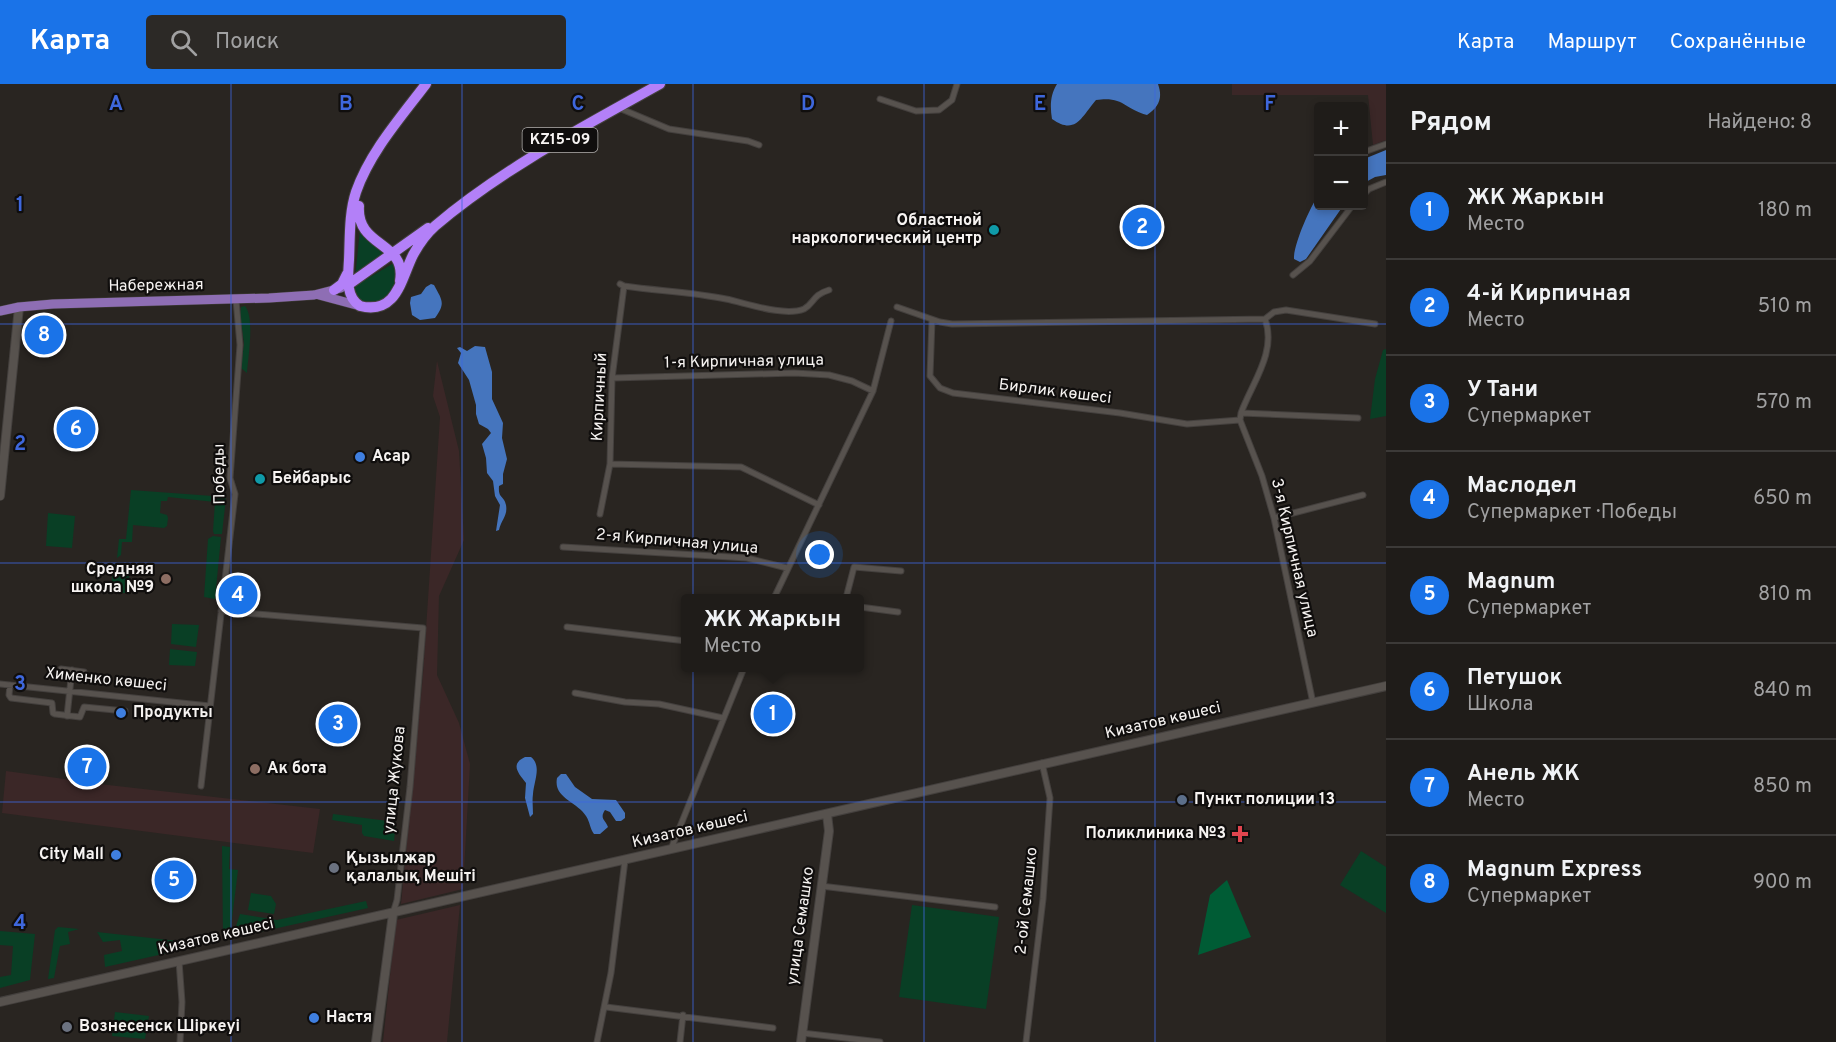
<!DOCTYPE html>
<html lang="ru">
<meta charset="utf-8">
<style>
:root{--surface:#1f1c19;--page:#2c2926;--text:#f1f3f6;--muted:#a1a1a2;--line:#3c3a38;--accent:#1a73e8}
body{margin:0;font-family:Overpass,sans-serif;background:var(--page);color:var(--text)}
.controls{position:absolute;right:18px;top:18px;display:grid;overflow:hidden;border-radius:6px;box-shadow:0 3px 9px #0003}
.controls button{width:54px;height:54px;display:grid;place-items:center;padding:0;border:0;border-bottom:2px solid var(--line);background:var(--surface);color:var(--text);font:30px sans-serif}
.you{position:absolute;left:820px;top:471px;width:21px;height:21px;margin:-15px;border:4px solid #fff;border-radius:50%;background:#1a73e8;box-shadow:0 0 0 9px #1a73e833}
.badge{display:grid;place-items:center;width:39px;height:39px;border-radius:50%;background:var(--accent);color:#fff;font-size:20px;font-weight:700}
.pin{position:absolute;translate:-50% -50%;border:3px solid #fff;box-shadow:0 2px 6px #0006}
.popup{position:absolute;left:681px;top:510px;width:183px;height:78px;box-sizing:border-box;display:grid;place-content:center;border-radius:6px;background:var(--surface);filter:drop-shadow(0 2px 4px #0005);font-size:20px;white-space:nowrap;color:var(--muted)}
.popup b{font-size:22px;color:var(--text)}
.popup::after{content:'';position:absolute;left:50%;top:100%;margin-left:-12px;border:12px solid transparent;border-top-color:var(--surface)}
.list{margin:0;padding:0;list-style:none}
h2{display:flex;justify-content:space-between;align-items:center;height:78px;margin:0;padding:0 24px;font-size:26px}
h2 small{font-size:20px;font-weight:400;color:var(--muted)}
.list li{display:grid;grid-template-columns:39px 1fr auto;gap:18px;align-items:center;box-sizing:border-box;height:96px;padding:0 24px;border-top:2px solid var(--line)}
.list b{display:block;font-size:22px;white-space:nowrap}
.list p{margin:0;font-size:20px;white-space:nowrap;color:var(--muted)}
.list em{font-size:20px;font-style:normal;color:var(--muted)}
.icon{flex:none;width:33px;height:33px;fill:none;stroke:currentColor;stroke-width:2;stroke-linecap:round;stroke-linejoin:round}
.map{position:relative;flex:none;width:1386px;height:958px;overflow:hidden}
header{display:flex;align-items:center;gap:36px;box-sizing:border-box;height:84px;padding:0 30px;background:var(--accent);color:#fff}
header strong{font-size:28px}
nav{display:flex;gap:33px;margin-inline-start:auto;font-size:21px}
.search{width:420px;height:54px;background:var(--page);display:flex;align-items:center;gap:15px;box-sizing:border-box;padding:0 21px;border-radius:6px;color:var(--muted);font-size:22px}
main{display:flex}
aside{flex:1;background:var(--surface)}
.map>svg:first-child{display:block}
.industrial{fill:#3b2727}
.green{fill:#093f25}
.forest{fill:#005c35}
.water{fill:#4575be}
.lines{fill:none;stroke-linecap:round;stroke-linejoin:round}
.street-casing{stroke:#44403e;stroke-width:7}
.secondary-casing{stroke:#44403e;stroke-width:10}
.primary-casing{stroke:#44403e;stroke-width:10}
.highway-casing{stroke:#44403e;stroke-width:12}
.street{stroke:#57524e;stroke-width:5}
.secondary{stroke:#57524e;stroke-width:8}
.primary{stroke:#8e6eb4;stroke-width:9}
.highway{stroke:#b380f8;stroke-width:10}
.grid{fill:none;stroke:#3e67dc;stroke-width:1.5;stroke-opacity:0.55}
.culture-dot{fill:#0f9aa8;stroke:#100e0d;stroke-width:2}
.shop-dot{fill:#3f7fe0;stroke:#100e0d;stroke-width:2}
.education-dot{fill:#8d6e63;stroke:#100e0d;stroke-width:2}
.service-dot{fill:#5c6f8a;stroke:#100e0d;stroke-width:2}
.health-dot{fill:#e0444e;stroke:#100e0d;stroke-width:2}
.worship-dot{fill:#6b7280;stroke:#100e0d;stroke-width:2}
.labels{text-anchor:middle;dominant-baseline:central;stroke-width:4.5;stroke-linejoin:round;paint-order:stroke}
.shield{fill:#100e0d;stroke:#b1aead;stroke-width:1.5}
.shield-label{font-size:15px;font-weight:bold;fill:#f6f3f1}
.poi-label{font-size:16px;font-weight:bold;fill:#f6f3f1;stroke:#100e0d;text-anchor:start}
.street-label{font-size:16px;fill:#f6f3f1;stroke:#100e0d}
.grid-label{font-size:20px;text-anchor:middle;font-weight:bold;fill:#3e67dc;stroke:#100e0d;stroke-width:4.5;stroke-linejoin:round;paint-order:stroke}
</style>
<header>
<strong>Карта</strong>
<div class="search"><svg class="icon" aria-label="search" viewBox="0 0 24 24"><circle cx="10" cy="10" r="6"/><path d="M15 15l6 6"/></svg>Поиск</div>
<nav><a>Карта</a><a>Маршрут</a><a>Сохранённые</a></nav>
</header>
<main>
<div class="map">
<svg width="1386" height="958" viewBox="0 0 1386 958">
<rect width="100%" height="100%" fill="#292521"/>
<path class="industrial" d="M1232,0H1386V56L1373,61L1368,11H1232Z
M437,277L459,367L464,456L439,512L437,591L459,639L470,680L463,805L401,820L423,591L440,333L433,312Z
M6,687L108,701L320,725L313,769L2,729Z
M460,821L447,958H383L396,836Z"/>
<path class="green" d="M360,146L370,158L388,170L355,194Z
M392,180L397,181L396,200L385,215L369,220L356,215L354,205L355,202Z
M245,222C255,234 248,273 247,289L241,284L244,259L240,231L241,223Z
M1386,265V332L1370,335L1375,295L1383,266Z
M131,406L226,413L222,450H214L213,447L215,418L168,413L167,417H161L160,429L167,431L168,434L167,442L164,444L133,441L132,458H122L121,471L117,474L119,455H126Z
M48,429L75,432L72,464L46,462Z
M213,452L221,453L215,515L204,513L208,455Z
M116,480L119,482V491L129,492L127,509H112V481Z
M172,540L199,541L196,563L171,560Z
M170,565L197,568L195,582L169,581Z
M333,730L396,738L394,757L364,752L362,749V741L332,736Z
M222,762L230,763L229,785L238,786L231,843L226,853H223Z
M1361,767L1386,783V829L1340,801Z
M251,809L271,812L276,820L274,830L248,826Z
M366,817L368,824L232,854L240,830L277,836Z
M912,821L999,833L986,925L899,913Z
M58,843L79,845L68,848L70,860L60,862L54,894L48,895L55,846Z
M0,847L35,850L30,896L0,904V893L11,891L13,862L0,861Z
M97,848L178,857L182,862L181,866L105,883L104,871L122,867L120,856L103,858Z
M115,928L149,932L145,955L112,952Z"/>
<path class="forest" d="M1227,796L1251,853L1198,871L1210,811Z"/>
<path class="water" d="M1057,0H1158C1163,14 1159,23 1147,31C1124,25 1124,12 1096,16C1082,32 1076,52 1052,35C1050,23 1050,11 1057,0Z
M1386,66V91L1375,93L1364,99V75Z
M1318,112V122H1343L1306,175L1300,178L1294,175C1293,162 1310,123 1318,112Z
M431,200L434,201C442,216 446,219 435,234L420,236L412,231L410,219L411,213L421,210L426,203Z
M475,262L485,263L492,288V315L503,339L502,354L507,375L503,390V400L499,402C498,415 504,411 506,421C508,432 501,436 499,446L496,447L500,421L495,412L493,397L487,389L486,374L482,360L491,349L488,345L479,340L476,330V321L469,296L458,279L461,269L457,264L460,263L467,267Z
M525,673H531C542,682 534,697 533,710C532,717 533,723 533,730L530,733L525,714L526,699C518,689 510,680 525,673Z
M561,690H566L575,703L592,715L616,716L625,729V734L621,737H616L610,728L605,726C599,735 606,736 608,743L600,750H594C590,745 590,738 586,732C578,718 553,714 557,694Z"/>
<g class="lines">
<defs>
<path id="street" d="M880,15L916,27L939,26L952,16L957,0
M619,24L669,45L748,57L759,61
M1364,68L1386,60
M1364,110L1369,105L1386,98
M1293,191L1310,177L1352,122
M624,202C658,207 693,208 726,215C746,219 784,233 804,225C814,220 812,211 829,206
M897,223L940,238L952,240L1265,235L1274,228L1286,226L1375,240
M1265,235C1277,268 1252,299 1241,329L1240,336L1262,392L1274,434L1313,619
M932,236L930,292L940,304L953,309L1120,329L1187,340L1240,336
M612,294L794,289L829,291L852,297L873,307
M1241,329L1358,334
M610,380L741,383L819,421
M600,430L610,380L612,294L624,202L620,200
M1274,434L1363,411
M563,463L747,474L787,484
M774,514L873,307L891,237
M846,514L854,483L901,487
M860,523L898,528
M221,527L423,544L410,703L397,816L393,829
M567,543L686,557
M61,585L84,588
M0,600L210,622
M10,601L9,611L11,614L52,619L53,629L55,630L80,633L84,623L125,627
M575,609L625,618L659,620L723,634
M67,632L72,586
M201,702L235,410L230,394L240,261L236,216
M671,765L744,584
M821,802L995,823
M179,877L182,918L180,958
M606,923L773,944
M802,949L880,958
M597,958L611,889L625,776
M680,958L683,931
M1026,958L1043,815L1050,714L1042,679"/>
<path id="secondary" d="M0,412L19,223
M0,918L1386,602
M376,958L393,830
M801,958L829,747L827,730"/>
<path id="primary" d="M319,211L360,222
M0,227L19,223L53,220L269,214L314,211L341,204"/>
<path id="highway" d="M426,0C401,33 370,68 356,108C349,129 350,154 349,176C348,192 345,213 360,222C397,231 401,195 413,171C419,160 426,150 435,142C502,85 583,43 660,0
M359,122C356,164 407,157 400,197
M348,201L428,144
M334,206L342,200L347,190"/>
</defs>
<use href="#street" class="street-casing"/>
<use href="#secondary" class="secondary-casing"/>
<use href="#primary" class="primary-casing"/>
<use href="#highway" class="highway-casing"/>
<use href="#street" class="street"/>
<use href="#secondary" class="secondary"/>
<use href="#primary" class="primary"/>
<use href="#highway" class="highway"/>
</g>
<path class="grid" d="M231,0V958M462,0V958M693,0V958M924,0V958M1155,0V958M0,240H1386M0,479H1386M0,718H1386"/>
<g class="culture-dot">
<circle cx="994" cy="146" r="6"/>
<circle cx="260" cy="395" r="6"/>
</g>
<g class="shop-dot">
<circle cx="360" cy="373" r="6"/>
<circle cx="121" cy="629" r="6"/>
<circle cx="116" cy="771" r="6"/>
<circle cx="314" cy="934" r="6"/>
</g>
<g class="education-dot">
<circle cx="166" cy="495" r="6"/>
<circle cx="255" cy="685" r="6"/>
</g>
<circle class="service-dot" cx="1182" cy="716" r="6"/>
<path class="health-dot" d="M1237 741h6v6h6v6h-6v6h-6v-6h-6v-6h6z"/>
<g class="worship-dot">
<circle cx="334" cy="784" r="6"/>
<circle cx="67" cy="943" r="6"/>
</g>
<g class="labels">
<rect class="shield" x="522.5" y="44" width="75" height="24" rx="4.5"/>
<g class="shield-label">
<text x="560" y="56">KZ15-09</text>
</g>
<g class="poi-label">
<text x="982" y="137" text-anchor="end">Областной<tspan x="982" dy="18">наркологический центр</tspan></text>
<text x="372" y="373">Асар</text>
<text x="272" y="395">Бейбарыс</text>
<text x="154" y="486" text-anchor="end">Средняя<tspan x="154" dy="18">школа №9</tspan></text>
<text x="133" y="629">Продукты</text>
<text x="267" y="685">Ак бота</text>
<text x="1194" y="716">Пункт полиции 13</text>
<text x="1226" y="750" text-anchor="end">Поликлиника №3</text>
<text x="104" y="771" text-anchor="end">City Mall</text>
<text x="346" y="775">Қызылжар<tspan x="346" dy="18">қалалық Мешіті</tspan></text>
<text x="326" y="934">Настя</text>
<text x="79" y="943">Вознесенск Шіркеуі</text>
</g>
<g class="street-label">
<text transform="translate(156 202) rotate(-1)">Набережная</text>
<text transform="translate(744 278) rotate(-1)">1-я Кирпичная улица</text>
<text transform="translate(1055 308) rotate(7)">Бирлик көшесі</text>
<text transform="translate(600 313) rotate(-87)">Кирпичный</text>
<text transform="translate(220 390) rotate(-91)">Победы</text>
<text transform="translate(677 458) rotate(5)">2-я Кирпичная улица</text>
<text transform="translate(1294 474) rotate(77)">3-я Кирпичная улица</text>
<text transform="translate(106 596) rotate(6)">Хименко көшесі</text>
<text transform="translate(1163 637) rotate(-13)">Кизатов көшесі</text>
<text transform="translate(395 696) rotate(-84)">улица Жукова</text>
<text transform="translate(690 746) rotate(-13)">Кизатов көшесі</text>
<text transform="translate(1027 817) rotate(-84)">2-ой Семашко</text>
<text transform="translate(801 842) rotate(-82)">улица Семашко</text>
<text transform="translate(216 853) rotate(-13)">Кизатов көшесі</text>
</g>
</g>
<g class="grid-label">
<text x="116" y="26">A</text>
<text x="346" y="26">B</text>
<text x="578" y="26">C</text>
<text x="808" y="26">D</text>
<text x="1040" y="26">E</text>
<text x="1270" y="26">F</text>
<text x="20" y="127">1</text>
<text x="20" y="366">2</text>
<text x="20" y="606">3</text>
<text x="20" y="845">4</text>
</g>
</svg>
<div class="controls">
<button>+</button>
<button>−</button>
</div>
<div class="you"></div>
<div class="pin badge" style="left:773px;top:630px">1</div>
<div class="popup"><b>ЖК Жаркын</b>Место</div>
<div class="pin badge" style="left:1142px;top:143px">2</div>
<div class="pin badge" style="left:338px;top:640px">3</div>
<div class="pin badge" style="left:238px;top:511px">4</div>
<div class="pin badge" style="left:174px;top:796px">5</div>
<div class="pin badge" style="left:76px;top:345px">6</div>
<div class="pin badge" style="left:87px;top:683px">7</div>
<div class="pin badge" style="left:44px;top:251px">8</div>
</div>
<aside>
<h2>Рядом<small>Найдено: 8</small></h2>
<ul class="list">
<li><span class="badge">1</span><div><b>ЖК Жаркын</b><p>Место</p></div><em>180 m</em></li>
<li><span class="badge">2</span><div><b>4-й Кирпичная</b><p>Место</p></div><em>510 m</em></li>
<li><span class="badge">3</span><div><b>У Тани</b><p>Супермаркет</p></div><em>570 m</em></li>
<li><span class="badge">4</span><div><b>Маслодел</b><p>Супермаркет · Победы</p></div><em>650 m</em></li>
<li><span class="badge">5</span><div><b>Magnum</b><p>Супермаркет</p></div><em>810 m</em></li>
<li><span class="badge">6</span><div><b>Петушок</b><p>Школа</p></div><em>840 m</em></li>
<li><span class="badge">7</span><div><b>Анель ЖК</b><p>Место</p></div><em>850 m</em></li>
<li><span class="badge">8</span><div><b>Magnum Express</b><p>Супермаркет</p></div><em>900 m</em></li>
</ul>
</aside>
</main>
